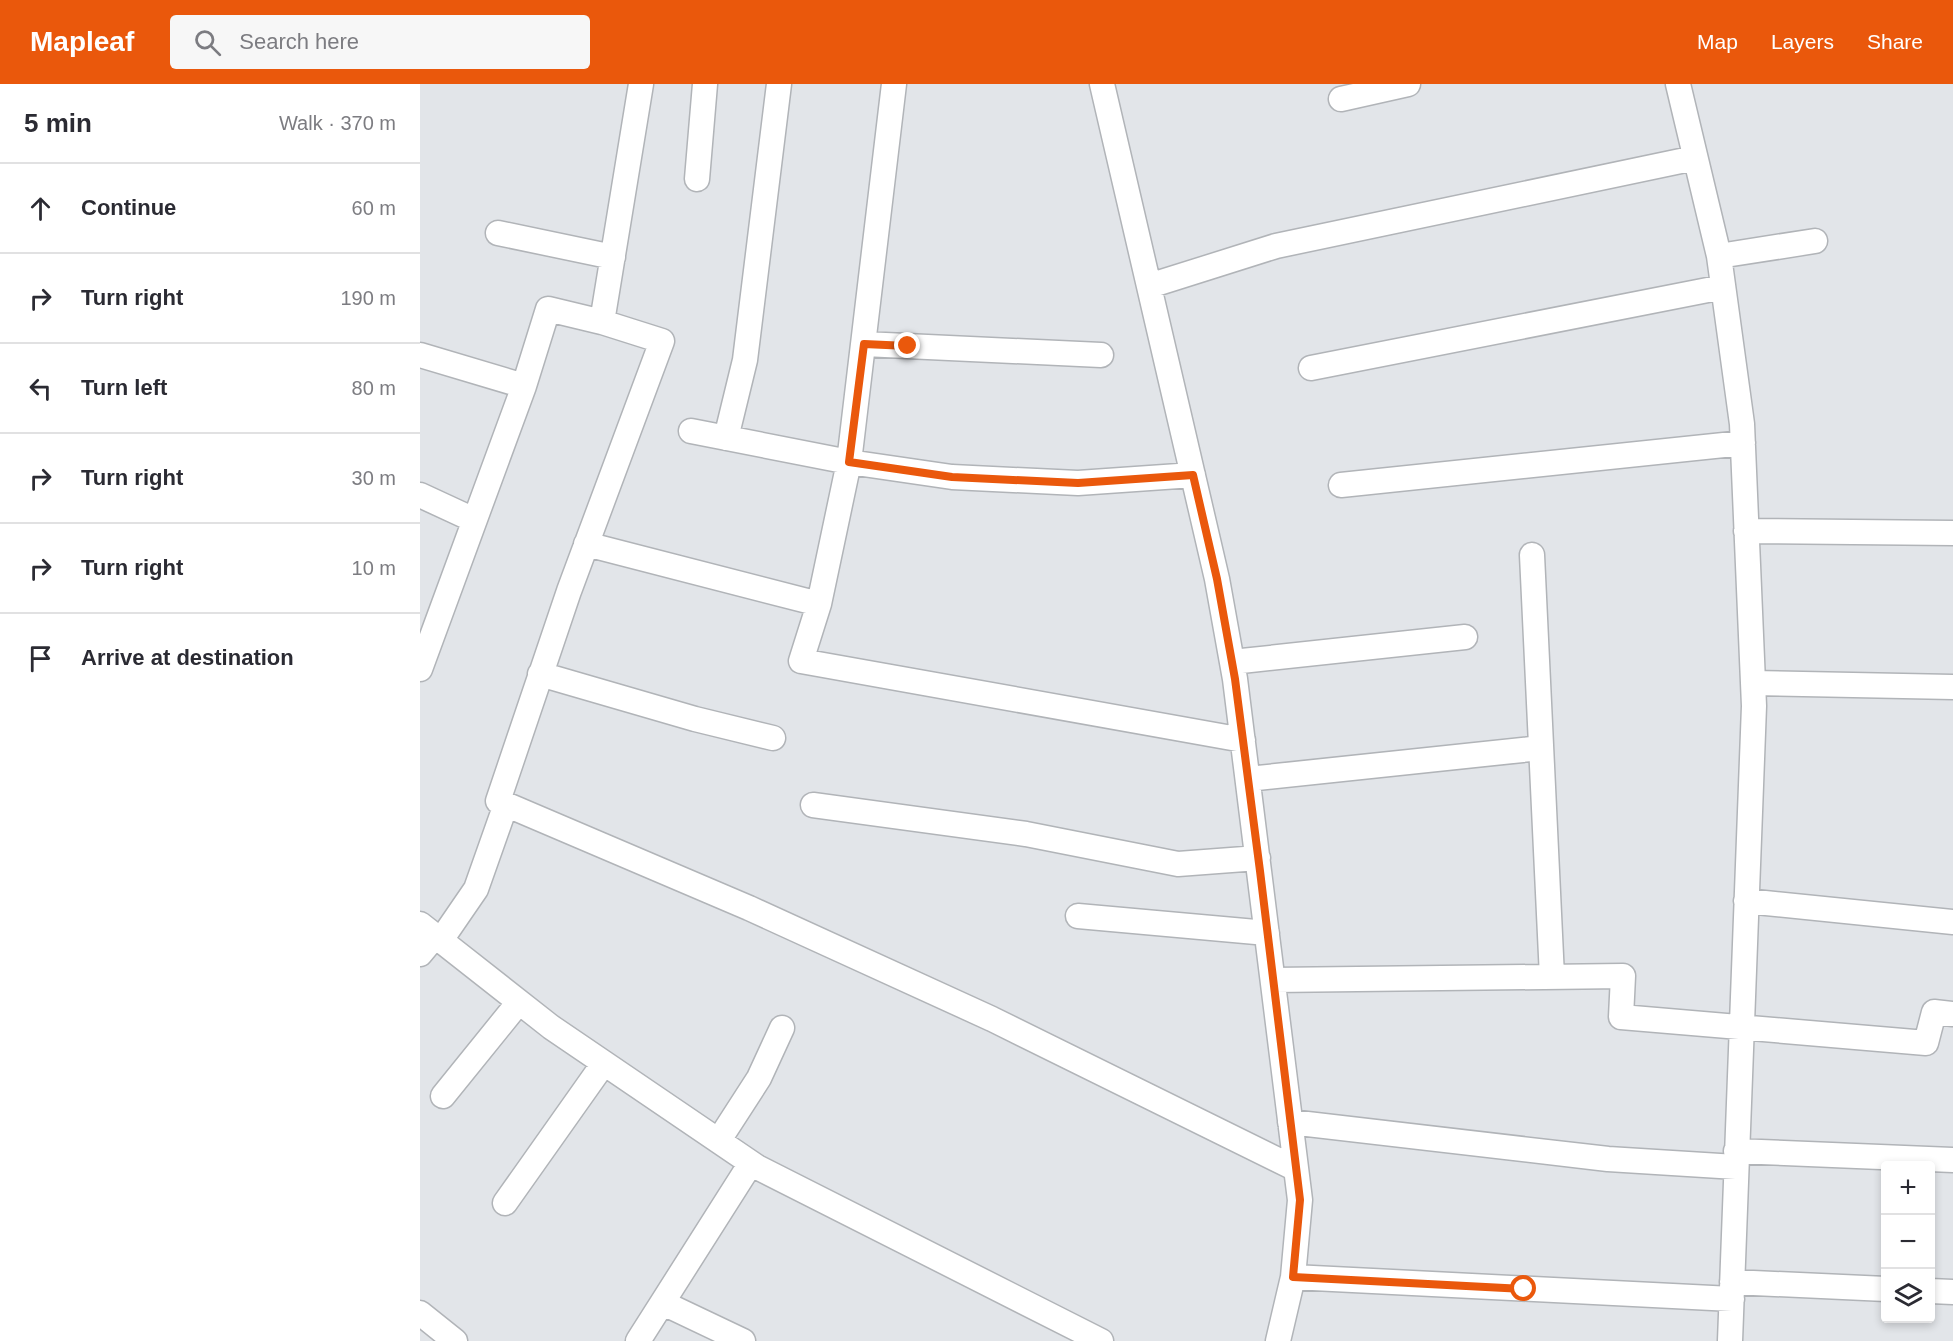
<!DOCTYPE html>
<meta charset="utf-8">
<style>
:root{--surface:#fff;--page:#f7f7f7;--text:#2b2b33;--muted:#7c7c81;--line:#e1e1e2;--accent:#ea580c}
body{margin:0;font-family:Helvetica,sans-serif;background:var(--page);color:var(--text)}
.controls{position:absolute;right:18px;bottom:18px;display:grid;overflow:hidden;border-radius:6px;box-shadow:0 3px 9px #0003}
.controls button{width:54px;height:54px;display:grid;place-items:center;padding:0;border:0;border-bottom:2px solid var(--line);background:var(--surface);color:var(--text);font:30px sans-serif}
.stop{position:absolute;width:18px;height:18px;margin:-14px;border:4px solid #ea580c;border-radius:50%;background:#fff}
.stop.end{background:#ea580c;border-color:#fff;box-shadow:0 2px 6px #0008}
.list{margin:0;padding:0;list-style:none}
h2{display:flex;justify-content:space-between;align-items:center;height:78px;margin:0;padding:0 24px;font-size:26px}
h2 small{font-size:20px;font-weight:400;color:var(--muted)}
.list li{display:grid;grid-template-columns:39px 1fr auto;gap:18px;align-items:center;box-sizing:border-box;height:90px;padding:0 24px;border-top:2px solid var(--line)}
.list b{display:block;font-size:22px;white-space:nowrap}
.list em{font-size:20px;font-style:normal;color:var(--muted)}
.icon{flex:none;width:33px;height:33px;fill:none;stroke:currentColor;stroke-width:2;stroke-linecap:round;stroke-linejoin:round}
.map{position:relative;flex:none;width:1533px;height:1257px;overflow:hidden}
header{display:flex;align-items:center;gap:36px;box-sizing:border-box;height:84px;padding:0 30px;background:var(--accent);color:#fff}
header strong{font-size:28px}
nav{display:flex;gap:33px;margin-inline-start:auto;font-size:21px}
.search{width:420px;height:54px;background:var(--page);display:flex;align-items:center;gap:15px;box-sizing:border-box;padding:0 21px;border-radius:6px;color:var(--muted);font-size:22px}
main{display:flex}
aside{flex:1;background:var(--surface)}
.map>svg:first-child{display:block}
.lines{fill:none;stroke-linecap:round;stroke-linejoin:round}
.street-casing{stroke:#b1b4b8;stroke-width:27}
.street{stroke:#fff;stroke-width:24}
.route{stroke:#ea580c;stroke-width:8}
</style>
<header>
<strong>Mapleaf</strong>
<div class="search"><svg class="icon" aria-label="search" viewBox="0 0 24 24"><circle cx="10" cy="10" r="6"/><path d="M15 15l6 6"/></svg>Search here</div>
<nav><a>Map</a><a>Layers</a><a>Share</a></nav>
</header>
<main>
<aside>
<h2>5 min<small>Walk · 370 m</small></h2>
<ul class="list">
<li><svg class="icon" aria-label="ahead" viewBox="0 0 24 24"><path d="M12 20V5M6 11l6-6 6 6"/></svg><div><b>Continue</b></div><em>60 m</em></li>
<li><svg class="icon" aria-label="right" viewBox="0 0 24 24"><path d="M7 20v-9h11M14 6l5 5-5 5"/></svg><div><b>Turn right</b></div><em>190 m</em></li>
<li><svg class="icon" aria-label="left" viewBox="0 0 24 24"><path d="M17 20v-9H6M10 6l-5 5 5 5"/></svg><div><b>Turn left</b></div><em>80 m</em></li>
<li><svg class="icon" aria-label="right" viewBox="0 0 24 24"><path d="M7 20v-9h11M14 6l5 5-5 5"/></svg><div><b>Turn right</b></div><em>30 m</em></li>
<li><svg class="icon" aria-label="right" viewBox="0 0 24 24"><path d="M7 20v-9h11M14 6l5 5-5 5"/></svg><div><b>Turn right</b></div><em>10 m</em></li>
<li><svg class="icon" aria-label="arrive" viewBox="0 0 24 24"><path d="M6 21V4h12l-3 4 3 4H6"/></svg><div><b>Arrive at destination</b></div></li>
</ul>
</aside>
<div class="map">
<svg width="1533" height="1257" viewBox="0 0 1533 1257">
<rect width="100%" height="100%" fill="#e2e5e9"/>
<g class="lines">
<defs>
<path id="street" d="M474,0L429,378L399,520L381,577L823,656
M682,0L797,495L815,595L880,1116L873,1193L858,1257
M1258,0L1299,172L1322,340L1334,622L1310,1257
M921,15L988,0
M277,95L285,0
M78,149L193,173
M1299,172L1395,157
M729,202L856,162L1275,74
M182,238L221,0
M444,260L681,271
M0,271L104,302
M891,284L1303,203
M271,347L429,378L532,393L658,399L773,391
M306,354L325,276L359,0
M921,401L1323,359
M0,411L54,436
M1326,447L1533,449
M166,460L399,520
M1112,471L1132,893
M812,578L1045,553
M0,585L104,302L128,225L182,238L242,257L149,507L78,717L329,824L572,935L876,1085
M120,590L275,635L353,654
M1333,599L1533,603
M828,695L1121,664
M393,721L606,750L758,780L838,774
M1326,817L1533,838
M658,832L847,849
M0,840L131,943L337,1083L681,1257
M21,856L56,805L86,720
M0,870L15,852
M853,896L1203,892L1201,933L1506,959L1514,928L1533,930
M23,1012L99,918
M870,1038L1188,1075L1316,1083
M299,1056L339,994L362,944
M1316,1067L1533,1076
M85,1119L184,979
M873,1193L1312,1215
M1312,1198L1466,1205
M1510,1207L1533,1208
M243,1219L323,1257
M0,1229L35,1257
M218,1257L331,1079"/>
</defs>
<use href="#street" class="street-casing"/>
<use href="#street" class="street"/>
</g>
<g class="lines">
<path class="route" d="M488,262L444,260L429,378L532,393L658,399L773,391L797,495L815,595L840,787L880,1116L873,1193L1104,1205"/>
</g>
</svg>
<div class="controls">
<button>+</button>
<button>−</button>
<button><svg class="icon" aria-label="layers" viewBox="0 0 24 24"><path d="M12 4l9 5-9 5-9-5zM3 14l9 5 9-5"/></svg></button>
</div>
<div class="stop" style="left:1104px;top:1205px"></div>
<div class="stop end" style="left:488px;top:262px"></div>
</div>
</main>
